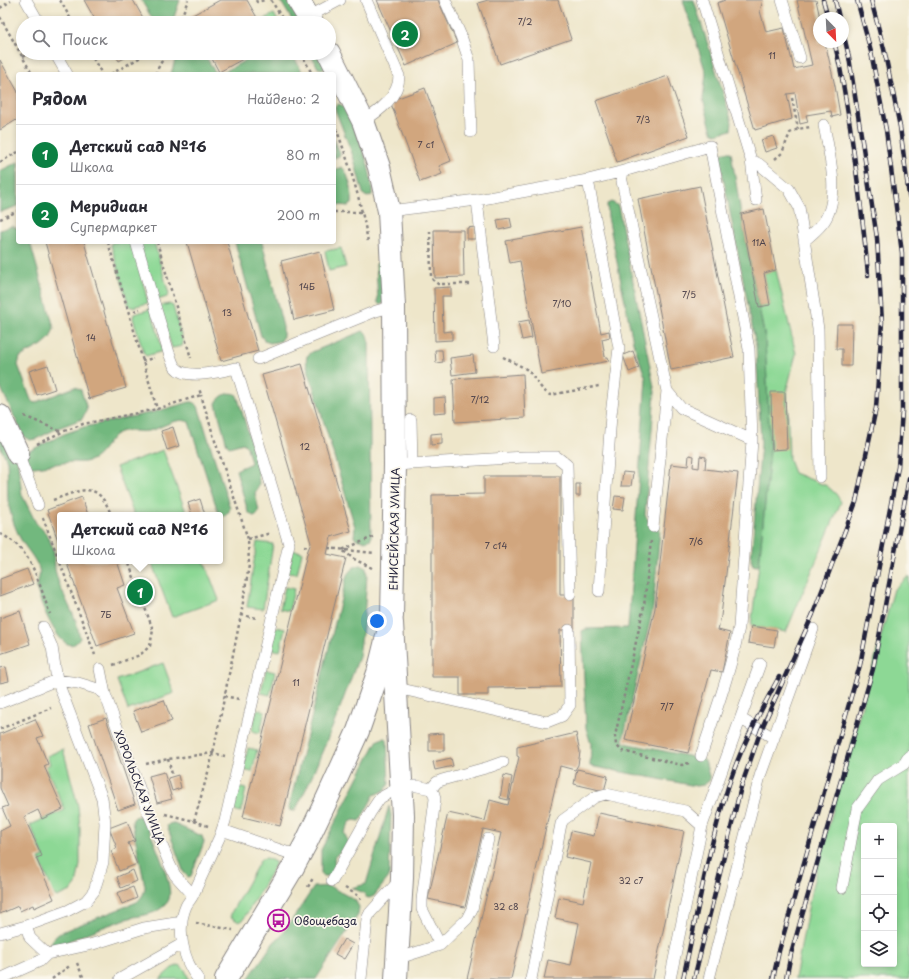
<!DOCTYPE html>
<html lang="ru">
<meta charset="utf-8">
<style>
:root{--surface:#fff;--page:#f2f2f3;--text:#2b2b33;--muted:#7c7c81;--line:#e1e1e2;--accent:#0b8043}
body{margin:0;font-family:"Playpen Sans",sans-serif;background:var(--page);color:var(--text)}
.controls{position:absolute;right:12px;bottom:12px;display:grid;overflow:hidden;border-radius:4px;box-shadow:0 2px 6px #0003}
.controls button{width:36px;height:36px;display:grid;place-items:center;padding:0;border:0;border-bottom:1px solid var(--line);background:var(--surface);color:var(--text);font:20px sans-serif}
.compass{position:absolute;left:813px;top:12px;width:36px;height:36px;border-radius:50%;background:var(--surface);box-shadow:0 2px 6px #0003;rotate:156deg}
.you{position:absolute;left:377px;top:621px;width:14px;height:14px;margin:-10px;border:3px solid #fff;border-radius:50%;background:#1a73e8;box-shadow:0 0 0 6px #1a73e833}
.badge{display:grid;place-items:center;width:26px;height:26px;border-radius:50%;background:var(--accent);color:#fff;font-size:13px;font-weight:700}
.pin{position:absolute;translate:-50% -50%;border:2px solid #fff;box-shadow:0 1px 4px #0006}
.popup{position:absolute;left:57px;top:512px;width:166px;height:52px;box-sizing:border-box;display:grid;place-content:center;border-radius:4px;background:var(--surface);filter:drop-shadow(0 1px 3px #0005);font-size:13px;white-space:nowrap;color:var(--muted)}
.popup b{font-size:15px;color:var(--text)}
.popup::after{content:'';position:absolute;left:50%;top:100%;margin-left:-8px;border:8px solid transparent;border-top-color:var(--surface)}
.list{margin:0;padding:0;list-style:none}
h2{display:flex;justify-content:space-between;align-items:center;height:52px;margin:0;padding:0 16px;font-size:17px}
h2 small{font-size:13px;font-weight:400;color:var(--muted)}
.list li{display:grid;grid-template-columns:26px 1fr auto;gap:12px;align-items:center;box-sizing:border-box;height:60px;padding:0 16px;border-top:1px solid var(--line)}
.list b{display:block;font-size:15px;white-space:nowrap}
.list p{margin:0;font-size:13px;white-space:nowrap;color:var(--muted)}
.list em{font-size:13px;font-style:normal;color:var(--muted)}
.icon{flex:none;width:22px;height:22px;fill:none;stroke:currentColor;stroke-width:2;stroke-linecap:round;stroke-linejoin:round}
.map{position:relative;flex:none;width:909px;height:979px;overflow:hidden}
.search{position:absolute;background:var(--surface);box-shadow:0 2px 6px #0003;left:16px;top:16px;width:320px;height:44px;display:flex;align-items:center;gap:10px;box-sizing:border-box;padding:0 14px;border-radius:22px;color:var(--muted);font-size:15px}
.panel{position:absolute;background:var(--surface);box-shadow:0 2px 6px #0003;left:16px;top:72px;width:320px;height:172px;border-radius:4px}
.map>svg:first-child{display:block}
.green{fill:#8dd895;stroke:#587d68;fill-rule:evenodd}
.forest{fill:#72b87e;stroke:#4a6d5c}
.building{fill:#d1a67e}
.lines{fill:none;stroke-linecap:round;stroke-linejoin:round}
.service-casing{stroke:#888482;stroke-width:12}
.minor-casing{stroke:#888482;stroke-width:24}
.secondary-casing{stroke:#888482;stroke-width:24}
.path{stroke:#888482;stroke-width:2.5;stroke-dasharray:3 3;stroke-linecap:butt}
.service{stroke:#fff;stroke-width:11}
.minor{stroke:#fff;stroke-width:22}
.secondary{stroke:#fff;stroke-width:22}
.rail-casing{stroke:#22223b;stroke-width:4.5}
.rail{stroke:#fbf7ec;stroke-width:3;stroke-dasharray:9;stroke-linecap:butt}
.labels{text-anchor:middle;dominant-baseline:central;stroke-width:3.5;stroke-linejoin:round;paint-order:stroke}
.number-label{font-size:9px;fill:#4e434c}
.street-label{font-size:11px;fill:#22223b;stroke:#fbf7ec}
.poi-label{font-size:11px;fill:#22223b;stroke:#fbf7ec;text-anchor:start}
</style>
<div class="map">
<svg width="909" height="979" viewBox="0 0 909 979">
<rect width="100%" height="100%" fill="#fbf7ec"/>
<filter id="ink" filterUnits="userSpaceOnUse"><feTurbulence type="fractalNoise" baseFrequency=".025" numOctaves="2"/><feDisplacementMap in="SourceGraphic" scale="8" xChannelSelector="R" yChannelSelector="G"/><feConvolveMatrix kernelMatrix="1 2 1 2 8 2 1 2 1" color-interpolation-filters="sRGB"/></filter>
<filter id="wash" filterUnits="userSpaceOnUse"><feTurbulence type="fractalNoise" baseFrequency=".012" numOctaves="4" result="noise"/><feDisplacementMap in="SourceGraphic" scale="16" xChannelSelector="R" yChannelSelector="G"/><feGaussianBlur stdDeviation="0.9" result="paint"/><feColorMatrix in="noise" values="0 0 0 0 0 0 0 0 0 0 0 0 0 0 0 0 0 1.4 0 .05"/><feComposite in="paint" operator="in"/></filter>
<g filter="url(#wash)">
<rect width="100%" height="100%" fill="#eee6ca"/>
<path class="green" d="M274,14L279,23H260L259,22Z
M112,242H133L148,303L132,307L129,306L111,245Z
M138,242H154L169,294L167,297L157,300Z
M341,248L346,267L329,271L325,251Z
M776,270L796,354L787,389L789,460L794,473L827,486L836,494L841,502L786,632L751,626L759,565L770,450L765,339L759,307L770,305L764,273Z
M169,304L173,306L183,343L182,346L172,348L159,306Z
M151,309L163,351L146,356L144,354L133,318L134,314Z
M163,450L187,515H134L116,467Z
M257,542L273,544L263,609L247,607Z
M293,550L302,552L297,574L288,573Z
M151,561H204L219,600L172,617Z
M909,576V979H795L812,887L894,589ZM864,826H894V964H864Z
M285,587L294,589L289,611L280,609Z
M276,627L285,629L280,651L271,649Z
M163,663L174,693L128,710L117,680Z
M266,670L275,672L270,695L261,693Z
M257,709L265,711L260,733L252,731Z
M248,748L257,750L252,772L243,770Z
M63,749L78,806L80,829V865L76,885L71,891L57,897L55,896L39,859L44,857L30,825L65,810L46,767L50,764L47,756Z
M237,787L246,789L241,812L233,810Z
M267,858L275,862V865L243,920L239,922L231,917V913L261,859Z
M180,965L185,970L189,979H160L172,968Z"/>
<path class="forest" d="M141,0H180L172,23H155Z
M280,0H291L305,23H294Z
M683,0H694L732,122L731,130L716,134L712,132L703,99L706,73Z
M177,53H204L216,74H171Z
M259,53H268L277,59L288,53H292L302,72V74H220Z
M310,53H322L326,66L324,69L318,68Z
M338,104L341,105L345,107C356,133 373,166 372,195L368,197L365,196L363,193L353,156L336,112L335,107Z
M334,139L340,153L339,156L334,158Z
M725,152H731L741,214L765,339L770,450L759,565L756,566L753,565L751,560L761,443L756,346L719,156Z
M18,162V206L0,212V171Z
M342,167C349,173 353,195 352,204L348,206L338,205L334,203V170Z
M612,202L618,206L655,392L645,515C648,523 656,523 660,530L653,608L623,740L625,743L702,759L705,761L710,780L704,785L696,786L590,766L591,744L586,728L582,631L586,629L628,628L646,379L633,342L608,217L607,204Z
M12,226L18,229V242H30L54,328L50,338L42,345L20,357L18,365L31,400L34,403L75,387L81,390L87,409L82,419L58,428L36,439L30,440L24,437L0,386V230Z
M235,242H262L283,327V336L281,341L270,343L265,341L261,336Z
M382,260L388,300L380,305L378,303L376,264L379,261Z
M363,331L368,335L369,341L371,539C367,542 358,541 354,537L355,527L306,362L307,356L312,352Z
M230,393L236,394L238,398L258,467L259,485L255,493L259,511L257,515L253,516L248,512L236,470L251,463L247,447L243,443L229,447L227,445L216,404C219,397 223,395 230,393Z
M190,402H193L198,406L230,508C229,513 226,516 221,517L219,515L189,422C176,416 161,429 148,431C137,433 124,427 115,435C106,443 101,457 89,461C84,463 76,462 71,462C58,463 46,466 34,467L28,465L26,462L27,452L64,434L84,427L154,412Z
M0,423L17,457L22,495L36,523L45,532L51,543L54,552L55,570L59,584L76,621L80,638C64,665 40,602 37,590C36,583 41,577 39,569C35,557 26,549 20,538C18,534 16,529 14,524C12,517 9,509 8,501C7,488 8,474 7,461C6,457 2,452 1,448C0,441 0,431 0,423Z
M361,565L366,568L367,575L364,619L359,657L337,716L310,781L296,809L293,811L290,810L289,807L347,575C351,569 354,566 361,565Z
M384,738L387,739L389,784L385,790L374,795L360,821L354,820L350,822L344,833L349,843C343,857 328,850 337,869L332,876H323L321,874V850L375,745L378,740Z
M389,806L391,815L389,877L374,896L369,898L366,897L364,893L352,888L366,884Z
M138,816L142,817L145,821C152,837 174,884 169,899C167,905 160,909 155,912C146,916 135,916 126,919C102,927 80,936 57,946L52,945L51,943C54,937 58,934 64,931L137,902C142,897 145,893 145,886L132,822L133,818Z
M172,823L202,836L204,842L191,876L188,877L184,873L167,826L169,824Z
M329,886L355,900L359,907L358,915L316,979H248L274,942L282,935L314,887Z"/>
<g id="blocks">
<path class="building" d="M84,0H133L146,23H97Z
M220,0H247L260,23H193L189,17Z
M377,0H438L457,43L406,66Z
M488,0H558L571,39L500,64L478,3Z
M725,0H763L760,11L766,32L784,28L794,69L812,65L797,0H816L820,18L819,42H825L835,86L840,115L832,117L831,111L806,115L808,122L800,124L795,93L787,94L792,119L755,130L717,3Z
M114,53H134L119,61Z
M209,53H254L219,72Z
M0,60L18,92V119L0,130Z
M668,76L689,136L617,162L596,101Z
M425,88L451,161L439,166L442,174L420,182L390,101Z
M773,136L777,148L765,152L761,140Z
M700,186L734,357L671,370L638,199Z
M764,209L776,270L764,273L770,305L759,307L741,214Z
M510,218L512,227L499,230L497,220Z
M475,227V239H467V228Z
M581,227L601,333L609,331L610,337L602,339L605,357H608L609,361L541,374L520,261L510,263L506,241Z
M434,230H463L464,277L435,278Z
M45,242H84L126,388L89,399Z
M187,242H227L258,351L221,361Z
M320,251L334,310L294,320L281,261Z
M451,287V296H442L443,332L452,331V340L435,341L434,288Z
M529,320L532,338L522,340L518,322Z
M837,324H852L851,366H842V349H836Z
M435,350H442L443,362L436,363Z
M633,351L639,368L629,372L623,355Z
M473,355L475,372L452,375L450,358Z
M302,364L351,531L331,537L327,554L346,558L280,826L243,817L308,550L311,543L262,375Z
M48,365L55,389L37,395L29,371Z
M523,374L525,418L455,422L453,379Z
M771,392H785L787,449L772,450Z
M445,397L446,412L434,413V398Z
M173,427L179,446L167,450L161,431Z
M442,433V444L431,445V434Z
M689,455L694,456L693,467L699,468L700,456L706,457L705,469L738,473L721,616L718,630L730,633L722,672L711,670L688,753L625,740L655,608L671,464L688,466Z
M623,472L633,473L631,486H621Z
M484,476H560V595H574V630H560L561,687L488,688V695H460V677H432V495L484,494Z
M576,484H580V496H576Z
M615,496L625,497L623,510L613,509Z
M82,497L88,515H60V546L47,510Z
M200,499L205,515H192L188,503Z
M66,561H117L125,585L117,588L134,633L97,646Z
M27,569L33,584L0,596V579Z
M20,611L30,644L0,654V618Z
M751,626L777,630L774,647L748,643Z
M6,667L9,681L0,683V668Z
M164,700L172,721L141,732L133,711Z
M106,718L135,804L118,810L89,724Z
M35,719L43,736L37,738L48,764L44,766L63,809L42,819L38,810L24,817L42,856L36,858L54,899L34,908L33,905L20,911L18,906L0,914V831L10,826L2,808L8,806L0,788V734Z
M444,733V751H429V734Z
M576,733L580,752L578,765L575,770L560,766L511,979H467L501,833L483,829L465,907L428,899L448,813L485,821L490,800L508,805L519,757L517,756V747Z
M451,758L453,766L435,770L433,762Z
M577,769L608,776L604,791L574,784Z
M164,772L172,799L157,803L149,776Z
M178,775L181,788L172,791L168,778Z
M504,775L512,777L508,800L500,798Z
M599,813L684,831L653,979H544L548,960L571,965L579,923L555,918L559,897L583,902L591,863L565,857L571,831L594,836Z
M127,821L135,841L128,843L137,864L119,871L111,851L117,848L109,828Z
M133,870L137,881L121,888L117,877Z
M133,887L137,898L122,904L117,893Z
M344,939L353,944L344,959L335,954Z"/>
</g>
</g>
<g filter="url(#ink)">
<use href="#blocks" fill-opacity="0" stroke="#888482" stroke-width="1"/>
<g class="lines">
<defs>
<path id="service" d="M26,0L39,23
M445,0L461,36L469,60L471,132
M702,0L751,160L759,164L789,189L799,207L818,329L820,477
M782,0L800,58
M308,17L340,0
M55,53L67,74
M363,121C379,112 399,96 399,76L366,0
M751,160L756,200
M620,172L667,391L681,408L752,440
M588,180L619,348L611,415L599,591
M477,200L494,346
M389,211L477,200L588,180L620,172L710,146L749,349L752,440L739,627C731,671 715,713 701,756
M804,241C810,236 817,230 822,224C842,200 829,153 824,125
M136,242L169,353C171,357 172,363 175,367C186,381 221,371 236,368L289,544L225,821L220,836L193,895
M258,359L376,311L394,306
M411,420L412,464
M18,454L38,505
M395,465L525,457H557L567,465L570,595
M653,527L667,391
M100,669L105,694
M397,688L547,722L562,716L570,705L569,630
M0,703L57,680L78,683L98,689L105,694L146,807L170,865L175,875L193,895C191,899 188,902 186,906C176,929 183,960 198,979
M741,719L774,738
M431,789L437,782L442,780L489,767L503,762
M702,826L760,664
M222,830L286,852L300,854
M332,881L370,813L380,798L402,786H417L431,789L434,794L435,799L422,900V909L440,945
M842,888L857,809L878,780L904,764L909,756
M26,926L30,938L47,954
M0,933L26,926L67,911L86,901L94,891L103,862L105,823L102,798L57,680L52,647L43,627
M396,959L440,945L467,919L472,909L488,839
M0,979L40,961L47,954L93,944L144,928L182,922
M120,979L182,944
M361,979L367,919L370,913L400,880
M531,979L561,824L563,820L595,797L606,794L685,811L702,826L670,979
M709,979L760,776L813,629"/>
<path id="minor" d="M0,416L18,454
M392,623L403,815L402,878L396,979"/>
<path id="secondary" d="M298,0L312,23
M226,979L292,869L306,843L328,797L358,731L378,673L392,616L395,465L394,306L389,211L379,167L363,121L329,53"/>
</defs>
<use href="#service" class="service-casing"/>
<use href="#minor" class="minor-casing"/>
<use href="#secondary" class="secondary-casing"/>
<path class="path" d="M60,0L73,23
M256,0L257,2L265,0
M271,0L285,23
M0,8L11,1
M0,17L32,74
M179,23L188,0
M90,53L102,74
M301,53L312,74
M23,57L31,53
M111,74L148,53
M155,74L166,53
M792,98L798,129
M334,123C349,162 361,201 368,242
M775,159L782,153L790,133L798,129L810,127
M0,162L18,152
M334,212H363
M0,219L18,211
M430,231L431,277L433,280L438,284H471
M108,242L157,409L201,395L199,388
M157,242L191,358
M128,313L140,309
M503,357C511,361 519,365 526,369C536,377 539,389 550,395L599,386
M142,361L154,358
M24,416L62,432
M37,444L62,432L83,424L157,409
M53,500C81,490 98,479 111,515
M43,518L95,655
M0,534C32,547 39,585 50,614
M248,539L271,533
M651,541L644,606L615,736L616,745L622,751L682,765L689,763
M304,546L310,547
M328,548L374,553
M372,568L354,559L342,550L373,537
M241,615L257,618
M113,665L140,655L150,646L153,630L128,561
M224,696L239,699
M0,729L51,708
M168,759L172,774
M146,764L168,759L213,753L225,756
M165,814L194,821L209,769L213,753L241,615L249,565L248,539L215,441L201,395
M194,821L208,826
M308,887L313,878
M345,888L359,896L361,900
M196,923L233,930
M77,963L84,979
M52,979L71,965"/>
<use href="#service" class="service"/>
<use href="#minor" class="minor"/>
<use href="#secondary" class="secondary"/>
<defs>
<path id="rail" d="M823,0L828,18
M835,0L839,18
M871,0L884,49L900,127L909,196
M834,42C842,70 845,98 850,126C857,176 864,225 868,275
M683,979C697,914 708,848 729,784C741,747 760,712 779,677
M694,979L741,787L761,730L813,614L856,502L876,408L882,322L877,238L849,57L843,32
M773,979L779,951L860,665L898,467L902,411V253L886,130L871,52L857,0
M786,979L791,954L873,669L909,478"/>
</defs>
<use href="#rail" class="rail-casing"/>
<use href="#rail" class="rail"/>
</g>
</g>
<defs>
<symbol id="bus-ring" viewBox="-11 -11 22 22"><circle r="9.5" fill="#fbf7ec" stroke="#b5179e" stroke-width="1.5"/><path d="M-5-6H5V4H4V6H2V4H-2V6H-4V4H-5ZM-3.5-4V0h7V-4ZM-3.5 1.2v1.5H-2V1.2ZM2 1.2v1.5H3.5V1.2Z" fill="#b5179e"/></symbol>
</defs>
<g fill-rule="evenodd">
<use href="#bus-ring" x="266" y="908" width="25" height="25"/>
</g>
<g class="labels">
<g class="number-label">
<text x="525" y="21">7/2</text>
<text x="772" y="55">11</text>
<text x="643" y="119">7/3</text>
<text x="426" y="144">7 с1</text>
<text x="759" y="242">11А</text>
<text x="307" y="286">14Б</text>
<text x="689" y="294">7/5</text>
<text x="562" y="303">7/10</text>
<text x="227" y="312">13</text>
<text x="91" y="337">14</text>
<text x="480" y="399">7/12</text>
<text x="305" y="446">12</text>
<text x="696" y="541">7/6</text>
<text x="496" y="545">7 с14</text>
<text x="106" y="614">7Б</text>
<text x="296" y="682">11</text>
<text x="667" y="706">7/7</text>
<text x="631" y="880">32 с7</text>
<text x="506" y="906">32 с8</text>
</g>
<g class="street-label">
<text transform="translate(394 529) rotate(-89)">ЕНИСЕЙСКАЯ УЛИЦА</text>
<text transform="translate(140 787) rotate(69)">ХОРОЛЬСКАЯ УЛИЦА</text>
</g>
<g class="poi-label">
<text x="294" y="920">Овощебаза</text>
</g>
</g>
</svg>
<div class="controls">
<button>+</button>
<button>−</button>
<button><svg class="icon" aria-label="locate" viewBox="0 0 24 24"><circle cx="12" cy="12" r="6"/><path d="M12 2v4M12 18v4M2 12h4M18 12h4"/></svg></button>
<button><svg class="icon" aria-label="layers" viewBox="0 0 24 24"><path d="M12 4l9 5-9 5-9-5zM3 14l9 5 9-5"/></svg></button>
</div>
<svg class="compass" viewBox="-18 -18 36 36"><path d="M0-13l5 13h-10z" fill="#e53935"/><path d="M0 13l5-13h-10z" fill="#7c7c81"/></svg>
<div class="you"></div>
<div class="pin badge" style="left:140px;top:592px">1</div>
<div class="popup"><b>Детский сад №16</b>Школа</div>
<div class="pin badge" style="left:405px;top:34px">2</div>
<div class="search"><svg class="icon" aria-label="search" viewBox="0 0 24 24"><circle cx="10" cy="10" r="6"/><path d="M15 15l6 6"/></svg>Поиск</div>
<section class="panel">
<h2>Рядом<small>Найдено: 2</small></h2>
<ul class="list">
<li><span class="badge">1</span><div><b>Детский сад №16</b><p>Школа</p></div><em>80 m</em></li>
<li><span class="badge">2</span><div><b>Меридиан</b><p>Супермаркет</p></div><em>200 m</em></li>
</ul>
</section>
</div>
